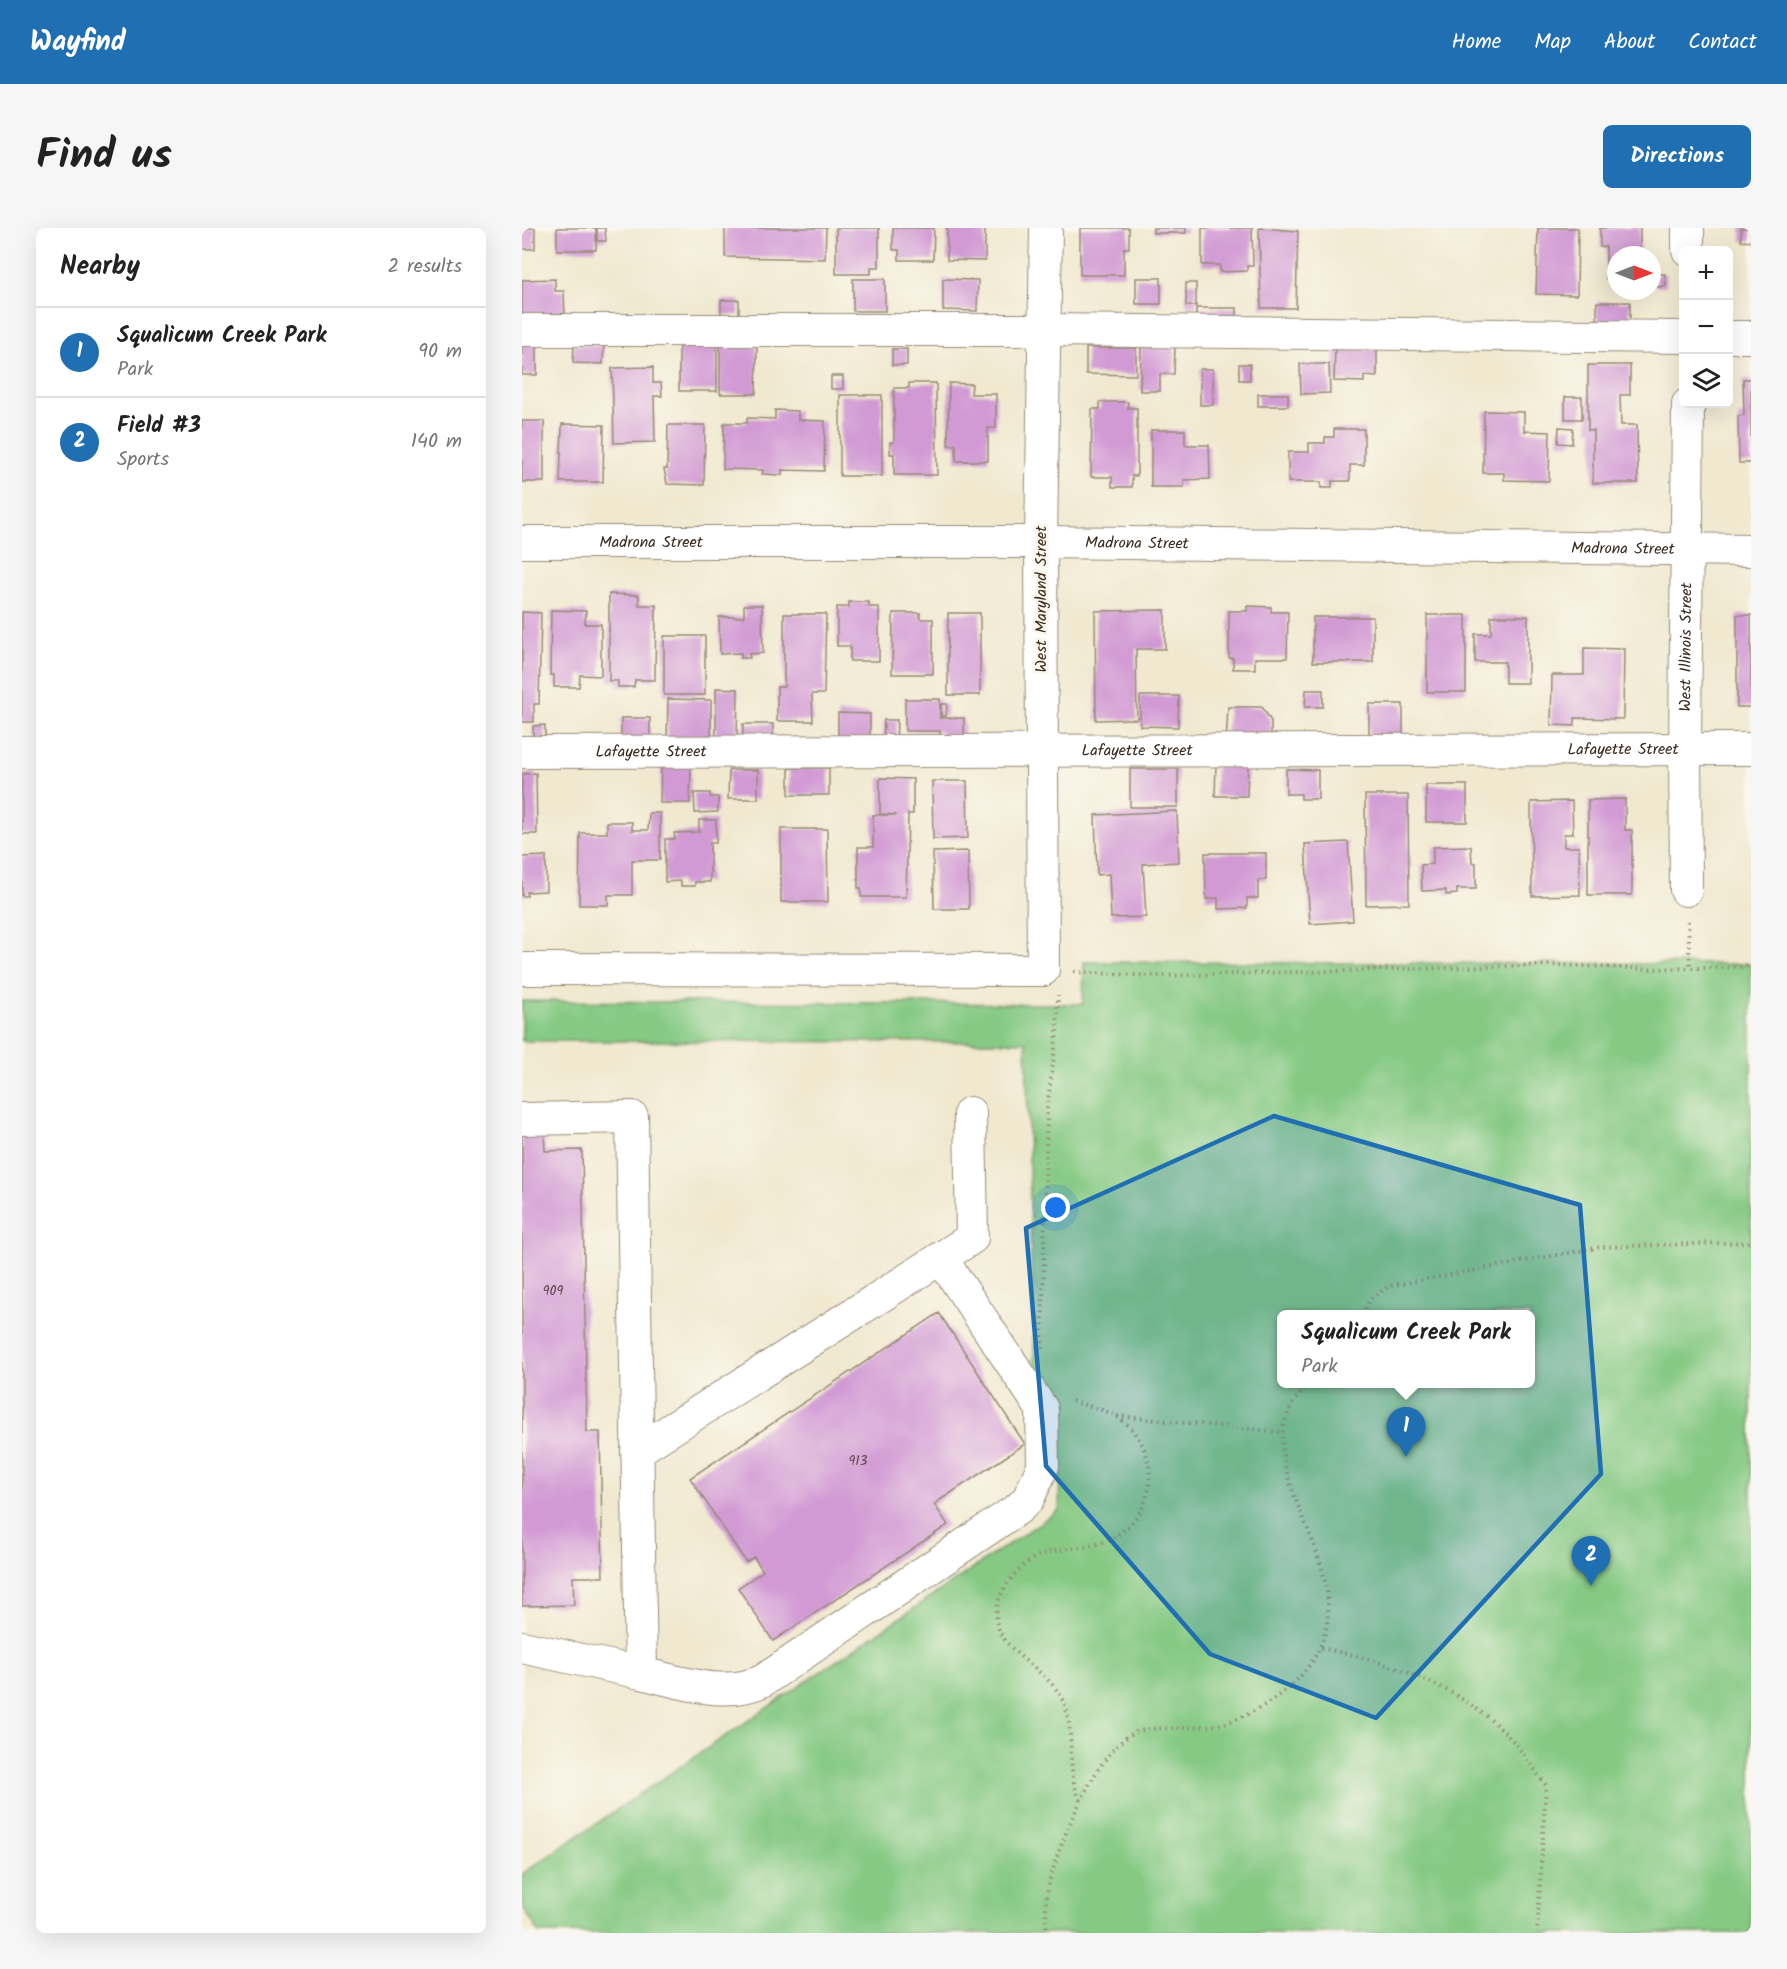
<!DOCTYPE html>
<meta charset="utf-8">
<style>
:root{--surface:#fff;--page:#f6f6f6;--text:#222;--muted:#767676;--line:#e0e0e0;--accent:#1f6fb2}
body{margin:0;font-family:Kalam,sans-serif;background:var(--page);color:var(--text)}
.controls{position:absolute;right:18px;top:18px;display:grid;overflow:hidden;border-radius:9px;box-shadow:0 6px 24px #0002}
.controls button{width:54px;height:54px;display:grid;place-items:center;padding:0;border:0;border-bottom:2px solid var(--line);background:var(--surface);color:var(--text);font:30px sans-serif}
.compass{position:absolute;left:1085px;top:18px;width:54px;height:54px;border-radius:50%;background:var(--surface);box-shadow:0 6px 24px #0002;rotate:90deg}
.you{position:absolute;left:534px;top:980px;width:21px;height:21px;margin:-15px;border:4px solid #fff;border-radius:50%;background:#1a73e8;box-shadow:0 0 0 9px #1a73e833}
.badge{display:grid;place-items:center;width:39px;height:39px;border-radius:50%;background:var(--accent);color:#fff;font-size:20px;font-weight:700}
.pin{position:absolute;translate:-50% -50px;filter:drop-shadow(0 2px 3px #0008)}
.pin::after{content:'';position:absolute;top:32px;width:21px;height:18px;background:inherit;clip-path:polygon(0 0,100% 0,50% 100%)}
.popup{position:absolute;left:755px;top:1082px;width:258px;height:78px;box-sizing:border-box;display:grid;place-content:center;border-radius:9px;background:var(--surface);filter:drop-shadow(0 2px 4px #0005);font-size:20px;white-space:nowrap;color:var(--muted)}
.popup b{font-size:22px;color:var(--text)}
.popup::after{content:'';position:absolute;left:50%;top:100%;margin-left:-12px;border:12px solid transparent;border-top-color:var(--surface)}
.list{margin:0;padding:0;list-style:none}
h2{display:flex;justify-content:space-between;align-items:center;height:78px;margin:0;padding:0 24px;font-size:26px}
h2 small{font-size:20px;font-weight:400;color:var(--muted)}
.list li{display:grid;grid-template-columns:39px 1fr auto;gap:18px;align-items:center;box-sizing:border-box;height:90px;padding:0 24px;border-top:2px solid var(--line)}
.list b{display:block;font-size:22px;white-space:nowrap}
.list p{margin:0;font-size:20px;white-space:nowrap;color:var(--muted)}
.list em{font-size:20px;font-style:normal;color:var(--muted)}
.icon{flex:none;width:33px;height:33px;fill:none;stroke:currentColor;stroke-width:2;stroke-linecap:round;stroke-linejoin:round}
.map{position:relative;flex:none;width:1229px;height:1705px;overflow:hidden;border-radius:9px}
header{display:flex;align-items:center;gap:36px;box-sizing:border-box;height:84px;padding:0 30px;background:var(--accent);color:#fff}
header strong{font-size:28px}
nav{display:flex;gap:33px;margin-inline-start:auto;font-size:21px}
.intro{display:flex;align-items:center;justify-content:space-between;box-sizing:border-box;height:144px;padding:0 36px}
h1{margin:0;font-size:42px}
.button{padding:15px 27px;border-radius:9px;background:var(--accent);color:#fff;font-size:21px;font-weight:700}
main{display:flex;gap:36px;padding:0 36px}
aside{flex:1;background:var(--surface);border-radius:9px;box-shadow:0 6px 24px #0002}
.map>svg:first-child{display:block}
.green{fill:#85c983;stroke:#607a50;stroke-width:1.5;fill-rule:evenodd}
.building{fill:#d19ad4}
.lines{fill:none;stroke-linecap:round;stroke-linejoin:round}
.minor-casing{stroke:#968a77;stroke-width:34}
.path{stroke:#968a77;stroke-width:4;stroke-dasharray:1.5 4.5;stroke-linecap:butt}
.minor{stroke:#fff;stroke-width:32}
.marked{fill:#1f6fb2;fill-opacity:0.2;stroke:#1f6fb2;stroke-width:4.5;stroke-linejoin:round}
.labels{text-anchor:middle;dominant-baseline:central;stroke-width:6;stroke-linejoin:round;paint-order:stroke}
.number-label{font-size:14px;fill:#60464c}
.street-label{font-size:16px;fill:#3b2a1e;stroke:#fbf7ec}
</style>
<header>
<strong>Wayfind</strong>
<nav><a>Home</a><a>Map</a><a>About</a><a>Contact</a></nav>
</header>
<div class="intro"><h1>Find us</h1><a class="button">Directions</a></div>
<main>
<aside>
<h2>Nearby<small>2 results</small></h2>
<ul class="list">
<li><span class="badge">1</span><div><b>Squalicum Creek Park</b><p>Park</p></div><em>90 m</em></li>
<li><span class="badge">2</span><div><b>Field #3</b><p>Sports</p></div><em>140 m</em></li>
</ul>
</aside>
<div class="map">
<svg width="1229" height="1705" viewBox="0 0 1229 1705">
<rect width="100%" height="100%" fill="#fbf7ec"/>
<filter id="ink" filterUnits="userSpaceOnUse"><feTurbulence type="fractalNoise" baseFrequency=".0167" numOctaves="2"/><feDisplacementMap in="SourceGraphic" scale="12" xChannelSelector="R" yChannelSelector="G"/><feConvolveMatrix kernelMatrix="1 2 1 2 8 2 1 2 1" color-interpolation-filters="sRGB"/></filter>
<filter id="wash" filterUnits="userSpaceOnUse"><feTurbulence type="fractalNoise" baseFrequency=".008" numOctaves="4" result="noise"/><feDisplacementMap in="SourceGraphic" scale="24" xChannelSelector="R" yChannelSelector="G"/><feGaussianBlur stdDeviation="1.35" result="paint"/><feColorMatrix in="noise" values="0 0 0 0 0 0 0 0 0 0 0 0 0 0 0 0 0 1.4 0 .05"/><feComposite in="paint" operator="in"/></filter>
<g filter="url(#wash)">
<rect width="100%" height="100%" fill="#f0e9d0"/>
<path class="green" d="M562,734L1229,736V1705H17L0,1677V1646L537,1282L539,1175L512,1135L504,814L0,813V773L561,776ZM1008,1086V1156H760V1086Z"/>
<g id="blocks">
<path class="building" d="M0,0H13V21H0Z
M35,0H74V22H35Z
M75,0H83L84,13H75Z
M203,0H304L303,31L203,29Z
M314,0H357V39H349V46H314Z
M371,0H412L411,32H377V22H371Z
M425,0H463V33L425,32Z
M558,0H607V20H602V47H558Z
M631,0H664V5H631Z
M680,0H730L731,38H725V43L698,44V37H680Z
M737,0L776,3L774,80H739Z
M1016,0H1056L1055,67L1014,66Z
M1078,0H1118V27H1094V51H1084V19H1078Z
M1219,0H1229V13H1219Z
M1134,46H1143L1144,58L1134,59Z
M614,50H639V76H614Z
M33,51V63H42L43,90L0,91V52Z
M331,51H363V83H331Z
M421,51L456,52L455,83L421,82Z
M664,55H674V78H664Z
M199,72H217V87H199Z
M1075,74H1108V97L1075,98Z
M674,80H715V99H674Z
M0,114H15V147H0Z
M52,117L82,118L81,136L51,135Z
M157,118H195V163H157Z
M198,118H235L234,166H198Z
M619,119H653L652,146H638V163H618Z
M564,120H614V147L564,146Z
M813,120L855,121V149L842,148V154L812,153Z
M370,121H385V137H370Z
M717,136H728V152H717Z
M778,136H807L808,165L779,166Z
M1066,137H1108V167H1098L1099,197H1115L1116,255H1071V202H1066Z
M131,139V155H139L140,168H132L133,214L92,215L90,140Z
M678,141H691V177H678Z
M309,148H321V161H309Z
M1221,151H1229V235H1217L1216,188L1222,187Z
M387,155H414L415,247H372V226H368V214H372V160H387Z
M427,155L450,156L449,166H474V200H466V233H434V217H426Z
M736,166H766V178H736Z
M318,167H360V248H318Z
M1043,169H1060V191H1043Z
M578,174H606V180H615V248H610V259H590V249H569L570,181H578Z
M253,182L276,183V192L303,193L302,243L260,242V247L240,246L241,242L201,241L202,195H225V190L253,191Z
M962,183L1002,184V203L1028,204L1027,253L982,252V245H961Z
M0,193H22V254H0Z
M40,196L82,197L81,254H38Z
M146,197H183L182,257L145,256L142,241H145Z
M1037,199L1051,200L1050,216L1036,215Z
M812,201H842V237H828V253H810V260H799V254H766V224H787V215H803V209H812Z
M629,202H663V217H687L688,251L662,252V259H629Z
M87,366L117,367V377H134L133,452H113L112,459H96V453H87Z
M327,374H347V379H357V433H328V418H315V379H327Z
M222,377H240L241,425L227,426L228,430H219V425L198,426L197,389H222Z
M725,378L749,379V384H766L765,430H733V441H711V430H707V383H725Z
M29,382L64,383L63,396H79V448L58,447L57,459H32V447H28Z
M643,382V421H614L615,491L574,492L573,383Z
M0,384L19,385L17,476H12V494H0Z
M371,385H398V391H411V446H370Z
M426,385H458V467H426Z
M262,386H304L302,466H290L291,493H255V459H262Z
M905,387H944V464H905Z
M1215,387H1229V479H1215Z
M969,388H1006V455H983V434H953V406H969Z
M791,389H851V434H791Z
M142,408H183V467H142Z
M1062,420L1102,421L1101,491L1053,490V498L1029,497L1030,447H1062Z
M194,460L216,461L215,514H194Z
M784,462H801V479H783Z
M618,468H657L656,499L618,498Z
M146,471L189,472V511H145Z
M383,471H418V490H442V511H418V503H383Z
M419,476H425L424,488H419Z
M847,476H881V515H847Z
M706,479H740L749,493V515L704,516Z
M316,485L348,486V517H316Z
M99,490H128V514H99Z
M362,492H375L374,518L361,517Z
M221,496H251V516H221Z
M23,497V511H11V498Z
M694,535L726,536L725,568H693Z
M139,538H169L168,575H138Z
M267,540H307V567H267Z
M608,541H656V579H608Z
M764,541L796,542V571H779V566H764Z
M207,542H236V571H206Z
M14,545L15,606H0V546Z
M358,550L391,551V586H386L384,669H339V660H336V619H351V587H375L358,586Z
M410,553H445L446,610L411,611Z
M904,557H945V594H904Z
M172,565H188V569H196V584L173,585Z
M843,567H886L887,676L844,677Z
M1103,571V602H1110V667H1066V572Z
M1050,573L1051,606H1042V619H1057L1058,667L1010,668L1009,574Z
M655,583L657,634L621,636L624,689L589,690L587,646L575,647L573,587Z
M127,585H138V632H110V667H86V677H57L58,605H85V594H110V602H126Z
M177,592H194V615H188V654H173V658H159V653L143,654V611H153L152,605L177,604Z
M259,601H305L306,674H259Z
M826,614L831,693L788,696L783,616Z
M949,618L950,635H954V661H935V666L924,667V662L900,663L899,637L911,636V619Z
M446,623L447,681H412L411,624Z
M683,625H744V652H736V670H725V680L696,681V670L684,671Z
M24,628V663L5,664V668H0V629Z
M22,904L23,923L60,922L65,1204H78L81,1349H51L52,1377L0,1378V905Z
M417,1085L503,1216L412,1276L426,1297L251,1413L216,1360L241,1343L232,1329L224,1334L168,1250Z"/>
</g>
</g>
<g filter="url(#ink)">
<use href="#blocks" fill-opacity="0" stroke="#968a77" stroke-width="1.5"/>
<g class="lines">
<defs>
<g id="minor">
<path d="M1166,0V22"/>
<path d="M0,102H523L1162,109"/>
<path d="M1206,109H1229"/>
<path id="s1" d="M0,314H519L1229,322"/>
<path id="s2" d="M0,524L1229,521"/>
<path id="s3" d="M1164,662L1163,521L1166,176"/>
<path d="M0,741L521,742L519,314L524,0"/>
<path d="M0,891L110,889L119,1445L0,1419"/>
<path d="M419,1030L450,1010L448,885"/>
<path d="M115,1223L419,1030L520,1181L521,1238L506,1271L497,1280L242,1452C204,1471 158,1454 119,1445"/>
</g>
</defs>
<use href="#minor" class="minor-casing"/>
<path class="path" d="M1166,693L1168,739
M552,744L635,748L1030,737L1129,741L1217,739L1229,736
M840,1086L848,1071L867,1058L1079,1019L1229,1014
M520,1121L525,880L535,805L536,767
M550,1173C564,1178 584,1181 597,1190C642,1223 637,1288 586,1312C563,1323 534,1318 512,1330C496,1340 481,1357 476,1375C464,1418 516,1434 536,1464C558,1497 540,1538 559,1573
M595,1188L759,1204
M799,1420C867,1434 938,1457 988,1510C1001,1524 1012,1542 1024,1557L1015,1705
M525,1705C524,1691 523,1678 525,1664C533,1624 572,1526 610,1506C623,1499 644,1501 659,1500C671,1499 684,1499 696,1497C728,1489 766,1466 786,1439C860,1341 699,1235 788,1156"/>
<use href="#minor" class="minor"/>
</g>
</g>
<path class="marked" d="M752,888L1058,977L1079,1246L854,1490L688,1426L524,1238L504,1000Z"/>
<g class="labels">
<g class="number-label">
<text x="31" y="1063">909</text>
<text x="336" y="1233">913</text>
</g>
<g class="street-label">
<text stroke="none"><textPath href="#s1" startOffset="129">Madrona Street</textPath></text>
<text stroke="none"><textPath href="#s1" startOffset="615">Madrona Street</textPath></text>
<text stroke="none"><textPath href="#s1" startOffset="1101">Madrona Street</textPath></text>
<text transform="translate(519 371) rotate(-90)">West Maryland Street</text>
<text stroke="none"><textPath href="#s3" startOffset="243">West Illinois Street</textPath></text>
<text stroke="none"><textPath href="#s2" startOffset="615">Lafayette Street</textPath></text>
<text stroke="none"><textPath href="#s2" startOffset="1101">Lafayette Street</textPath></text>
<text stroke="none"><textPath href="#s2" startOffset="129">Lafayette Street</textPath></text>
</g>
</g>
</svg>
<div class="controls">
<button>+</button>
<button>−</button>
<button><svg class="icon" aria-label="layers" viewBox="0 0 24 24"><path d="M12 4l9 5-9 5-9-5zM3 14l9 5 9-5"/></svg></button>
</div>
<svg class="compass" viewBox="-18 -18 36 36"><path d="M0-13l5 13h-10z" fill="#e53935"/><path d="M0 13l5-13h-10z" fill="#767676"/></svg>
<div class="you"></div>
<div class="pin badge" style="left:884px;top:1229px">1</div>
<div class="popup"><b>Squalicum Creek Park</b>Park</div>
<div class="pin badge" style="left:1069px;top:1358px">2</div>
</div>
</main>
